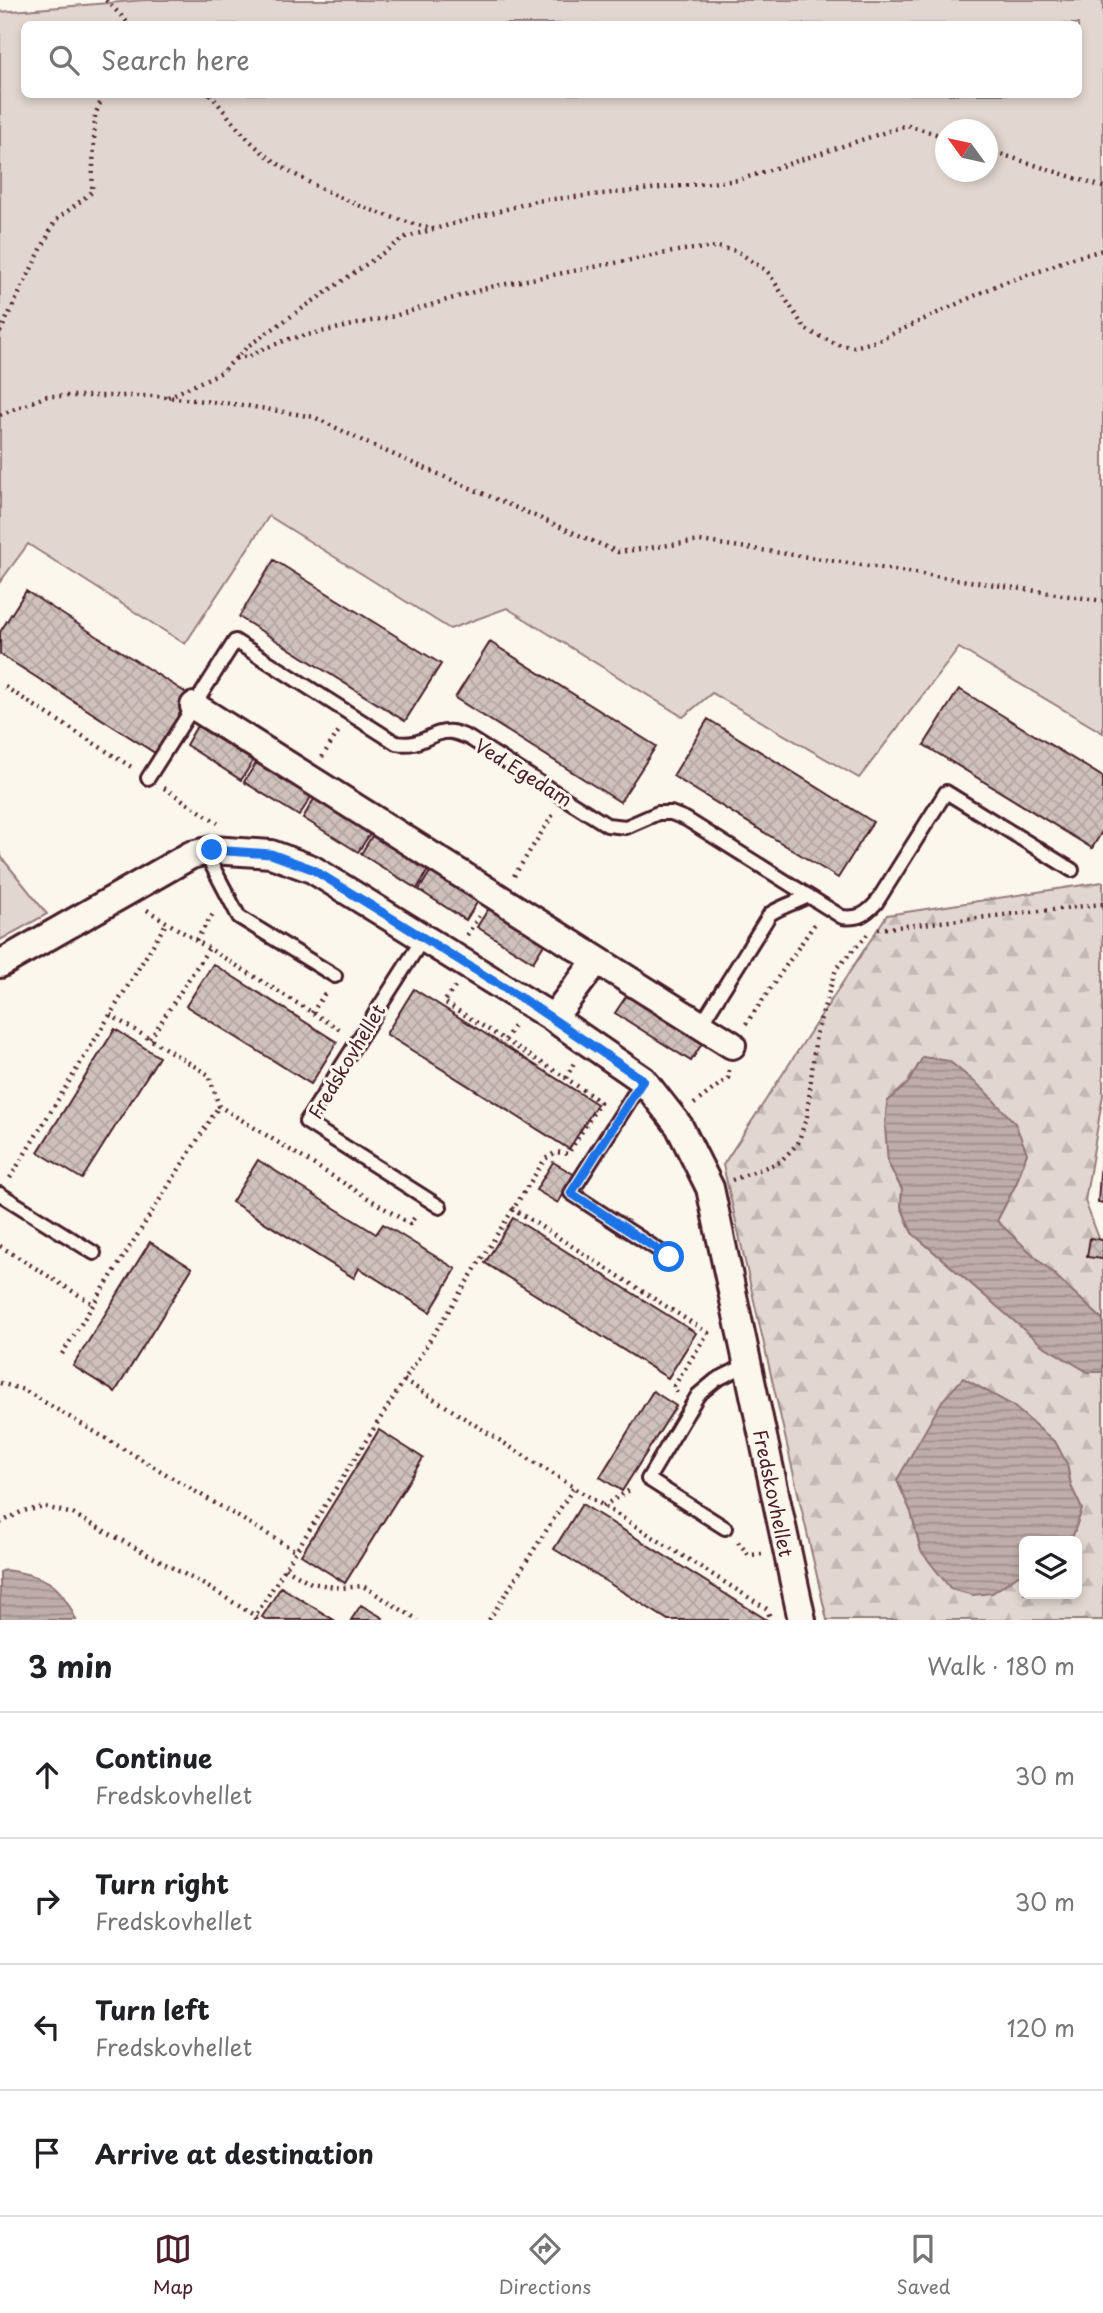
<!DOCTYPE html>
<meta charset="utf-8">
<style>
:root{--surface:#fff;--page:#f6f6f6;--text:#202124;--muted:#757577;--line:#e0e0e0;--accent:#4a1f2b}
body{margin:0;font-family:"Playpen Sans",sans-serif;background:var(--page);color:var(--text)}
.controls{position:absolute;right:21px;bottom:21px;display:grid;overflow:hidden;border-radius:10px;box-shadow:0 4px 10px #0003}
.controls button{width:63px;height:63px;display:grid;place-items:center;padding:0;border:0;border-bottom:2px solid var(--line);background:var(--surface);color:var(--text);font:35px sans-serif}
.compass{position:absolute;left:935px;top:119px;width:63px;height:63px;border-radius:50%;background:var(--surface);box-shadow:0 4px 10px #0003;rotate:303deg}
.stop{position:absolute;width:21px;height:21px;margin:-16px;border:5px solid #1a73e8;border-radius:50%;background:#fff}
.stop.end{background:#1a73e8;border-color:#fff;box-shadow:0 2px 7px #0008}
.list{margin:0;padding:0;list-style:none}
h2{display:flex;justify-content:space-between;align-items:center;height:91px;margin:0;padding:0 28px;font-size:30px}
h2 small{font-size:23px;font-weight:400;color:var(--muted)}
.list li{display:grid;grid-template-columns:46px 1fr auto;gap:21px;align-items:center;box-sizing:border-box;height:126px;padding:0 28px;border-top:2px solid var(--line)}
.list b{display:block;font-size:26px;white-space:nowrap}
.list p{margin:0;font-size:23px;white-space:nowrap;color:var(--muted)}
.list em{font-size:23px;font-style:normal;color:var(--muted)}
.icon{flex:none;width:38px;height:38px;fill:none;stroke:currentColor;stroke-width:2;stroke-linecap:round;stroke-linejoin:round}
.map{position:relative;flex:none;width:1103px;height:1620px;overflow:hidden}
.search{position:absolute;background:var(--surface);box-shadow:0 4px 10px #0003;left:21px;right:21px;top:21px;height:77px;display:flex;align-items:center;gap:18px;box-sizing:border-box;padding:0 24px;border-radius:10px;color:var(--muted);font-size:26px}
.sheet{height:595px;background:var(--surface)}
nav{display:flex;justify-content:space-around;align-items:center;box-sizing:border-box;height:98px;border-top:2px solid var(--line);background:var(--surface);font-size:19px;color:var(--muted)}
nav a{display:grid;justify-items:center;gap:4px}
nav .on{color:var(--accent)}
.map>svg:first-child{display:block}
.green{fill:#e2d7d0;stroke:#967b7e;stroke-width:2;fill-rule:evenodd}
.forest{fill:url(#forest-firs);stroke:#967b7e;stroke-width:2;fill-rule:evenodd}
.water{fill:url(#water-rules);stroke:#907477;stroke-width:2}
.building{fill:url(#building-cross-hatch);stroke:#4a1f2b;stroke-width:2}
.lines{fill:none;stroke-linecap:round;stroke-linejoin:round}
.lane-casing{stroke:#4a1f2b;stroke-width:18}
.street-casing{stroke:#4a1f2b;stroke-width:32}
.path{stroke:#4a1f2b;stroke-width:4.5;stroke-dasharray:2 5;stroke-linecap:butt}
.lane{stroke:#fbf7ec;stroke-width:12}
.street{stroke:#fbf7ec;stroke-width:26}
.route{stroke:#1a73e8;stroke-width:9}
.labels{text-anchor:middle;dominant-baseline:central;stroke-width:6;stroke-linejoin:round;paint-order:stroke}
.street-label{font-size:19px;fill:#4a1f2b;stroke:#fbf7ec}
</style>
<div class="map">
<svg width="1103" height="1620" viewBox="0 0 1103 1620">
<defs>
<pattern id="forest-firs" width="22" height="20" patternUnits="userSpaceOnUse" patternTransform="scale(1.75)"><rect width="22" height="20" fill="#e2d7d0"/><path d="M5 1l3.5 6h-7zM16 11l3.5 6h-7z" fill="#c3b8b3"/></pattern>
<pattern id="water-rules" width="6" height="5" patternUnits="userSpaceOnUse" patternTransform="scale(1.75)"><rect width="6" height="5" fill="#bfadaa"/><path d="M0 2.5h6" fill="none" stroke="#9d8c8b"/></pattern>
<pattern id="building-cross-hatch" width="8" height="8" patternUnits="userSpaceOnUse" patternTransform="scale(1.75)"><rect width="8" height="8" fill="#cfc2bc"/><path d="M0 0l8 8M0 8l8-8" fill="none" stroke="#b3a6a2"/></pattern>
</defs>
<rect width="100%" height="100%" fill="#fbf7ec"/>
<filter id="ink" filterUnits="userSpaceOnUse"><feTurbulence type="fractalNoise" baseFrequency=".0143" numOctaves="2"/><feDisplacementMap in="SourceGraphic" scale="14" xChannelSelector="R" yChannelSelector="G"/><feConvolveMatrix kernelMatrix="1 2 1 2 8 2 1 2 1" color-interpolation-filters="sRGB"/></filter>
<g filter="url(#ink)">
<path class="green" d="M145,0H1103V733L959,648L859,778L712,693L683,717L507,608L450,629L269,516L185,644L28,544L0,582V12ZM24,24H1078V94H24ZM946,130H988V172H946Z
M0,852L2,858L47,914L0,940Z"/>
<path class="forest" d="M1103,882V1095L1085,1201L1103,1249V1320L997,1221L1016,1184L1027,1153L923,1057L908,1083L887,1102L888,1163L902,1190L901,1206L912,1233L1042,1345L1088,1372H1103V1620H827L723,1165L887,915ZM911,1457L1067,1464L1071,1486L1082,1509L1071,1541H1077V1594H1024V1571L992,1593L921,1551L911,1512L897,1480Z"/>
<path class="water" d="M923,1057L949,1061L983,1089L1015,1123L1027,1153L1016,1184L997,1221L1103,1320V1372H1088L1042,1345L912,1233L901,1206L902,1189L888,1163L885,1127L887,1102L908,1083Z
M963,1378L1012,1405L1056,1443L1067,1464L1071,1486L1082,1509L1071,1541H1024V1571L992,1593L973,1595L951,1589L921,1551L911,1512L897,1480L942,1401Z
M5,1570C44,1576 60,1581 76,1620H0V1572Z"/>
<path class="building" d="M274,560L441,664L405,721L239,617Z
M26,591L191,696L155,753L0,654V632Z
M490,642L656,746L620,802L455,698Z
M959,689L1103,777V830L1092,848L924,745Z
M708,719L873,822L838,878L673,776Z
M197,726L253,761L241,780L186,745Z
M256,763L311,797L299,816L244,782Z
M314,799L370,834L358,852L303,818Z
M372,836L428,870L417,889L361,854Z
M430,872L478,901L466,920L419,890Z
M489,908L545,943L533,962L477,927Z
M213,964L337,1042L311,1084L186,1006Z
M414,989L597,1104L569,1149L386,1034Z
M627,995L703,1042L691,1061L615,1013Z
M115,1029L159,1057L82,1179L38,1152Z
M1102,1147H1103V1203L1098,1202Z
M258,1160L376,1234L383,1224L456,1269L430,1312L359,1268L354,1278L232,1202Z
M553,1162L575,1175L558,1203L536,1190Z
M513,1218L696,1333L668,1378L485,1263Z
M1090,1238L1103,1240V1259L1087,1257Z
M150,1242L192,1268L115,1392L73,1366Z
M653,1391L676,1406L622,1491L600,1477Z
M379,1430L423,1458L345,1583L301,1555Z
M582,1504L767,1620H668L554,1549Z
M281,1587L334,1620H267L262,1617Z
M361,1605L383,1618L382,1620H351Z"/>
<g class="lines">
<defs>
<path id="lane" d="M148,778L235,641L396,743C423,748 430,730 452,732C458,733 464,736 469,738L607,825L626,827L658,813H671L686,819L842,917C858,919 865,915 876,903L946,792L1072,870
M205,852L239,917L335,976
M424,937L306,1122L440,1207
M700,1026L770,914C782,906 795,903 808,896
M643,1080L571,1193L669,1257
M0,1194L94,1253
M725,1528L648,1479L698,1395L716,1380L746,1365"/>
<path id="street" d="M194,706L732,1045
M0,964L191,855L212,850L271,854L312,869L553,1018L643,1080L679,1126L710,1188L802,1620
M553,1018L597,960"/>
</defs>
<use href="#lane" class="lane-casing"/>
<use href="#street" class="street-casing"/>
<path class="path" d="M106,0L129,24
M210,94C226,113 242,135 261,151C305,187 378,216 434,229
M988,150L1103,187
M0,332L55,221L92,192L95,115L104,94
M236,358L250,356L263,349L289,339L394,316L490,287L683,250L717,247L737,251L768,272L805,329L838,345L854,347L877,341L1002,283L1043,270L1066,260L1103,250
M168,397L222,372L248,346L406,237L535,201L739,180L907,125L946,137
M0,415L47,396H156L242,405L314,417L369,444L618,552L700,541L1103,601
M5,687L133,768
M322,757L340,729
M164,788L218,823
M514,876L554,813
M147,910L342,1031
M878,929L1103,904
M467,935L479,916
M196,940L215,911
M312,1013L325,993
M110,1015L209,1075L219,1106L410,1224L417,1214
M746,1024L816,922
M150,1039L209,948
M505,1040L516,1023
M566,1078L574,1063
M694,1104L728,1078L729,1070
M10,1178L167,922
M732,1180L780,1162L798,1143L807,1116L816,1034L836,969L868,934
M512,1208L708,1333L674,1386L677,1394
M0,1246L93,1304
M62,1354L219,1106
M404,1380L767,1609L771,1620
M0,1383L24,1390L296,1551
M603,1506L633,1488
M0,1523L23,1511L45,1507L73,1514L208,1587L262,1620
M738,1542L749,1555L762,1554
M285,1568L311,1583L341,1588L363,1586L418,1620
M256,1620V1615L296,1551L545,1159L556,1152L568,1154L600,1102L566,1078L444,1002L455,987
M489,1620L574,1487"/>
<use href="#lane" class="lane"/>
<use href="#street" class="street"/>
</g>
</g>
<g class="lines" filter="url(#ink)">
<path class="route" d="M212,850L271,854L312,869L529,1003L643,1080L571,1193L669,1257"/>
</g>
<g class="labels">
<g class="street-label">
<text transform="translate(524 772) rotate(32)">Ved Egedam</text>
<text transform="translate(346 1061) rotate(-59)">Fredskovhellet</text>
<text transform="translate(774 1493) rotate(78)">Fredskovhellet</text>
</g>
</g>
</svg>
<div class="controls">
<button><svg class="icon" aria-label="layers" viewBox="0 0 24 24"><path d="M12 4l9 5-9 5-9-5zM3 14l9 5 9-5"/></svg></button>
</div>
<svg class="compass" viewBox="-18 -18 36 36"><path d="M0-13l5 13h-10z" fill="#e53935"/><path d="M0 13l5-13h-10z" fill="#757577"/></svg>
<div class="stop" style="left:669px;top:1257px"></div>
<div class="stop end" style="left:212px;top:850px"></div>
<div class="search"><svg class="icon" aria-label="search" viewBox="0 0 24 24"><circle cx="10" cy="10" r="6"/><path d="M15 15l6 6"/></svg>Search here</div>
</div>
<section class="sheet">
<h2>3 min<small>Walk · 180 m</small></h2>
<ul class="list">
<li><svg class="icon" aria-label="ahead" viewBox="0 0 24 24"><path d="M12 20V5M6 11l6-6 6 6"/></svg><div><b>Continue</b><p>Fredskovhellet</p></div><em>30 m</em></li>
<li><svg class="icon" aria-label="right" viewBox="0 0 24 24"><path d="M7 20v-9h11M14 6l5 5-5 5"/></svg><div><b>Turn right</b><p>Fredskovhellet</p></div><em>30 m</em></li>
<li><svg class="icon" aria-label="left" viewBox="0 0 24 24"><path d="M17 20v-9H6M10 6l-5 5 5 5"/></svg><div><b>Turn left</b><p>Fredskovhellet</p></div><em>120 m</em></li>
<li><svg class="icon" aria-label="arrive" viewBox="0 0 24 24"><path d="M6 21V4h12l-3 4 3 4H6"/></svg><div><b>Arrive at destination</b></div></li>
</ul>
</section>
<nav>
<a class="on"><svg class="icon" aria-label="map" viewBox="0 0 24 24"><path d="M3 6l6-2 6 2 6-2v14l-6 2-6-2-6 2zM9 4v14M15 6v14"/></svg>Map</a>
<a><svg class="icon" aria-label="directions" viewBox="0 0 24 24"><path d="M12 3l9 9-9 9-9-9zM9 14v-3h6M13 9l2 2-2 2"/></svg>Directions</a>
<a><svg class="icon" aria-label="saved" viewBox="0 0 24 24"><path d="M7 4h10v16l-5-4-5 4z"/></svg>Saved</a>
</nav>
